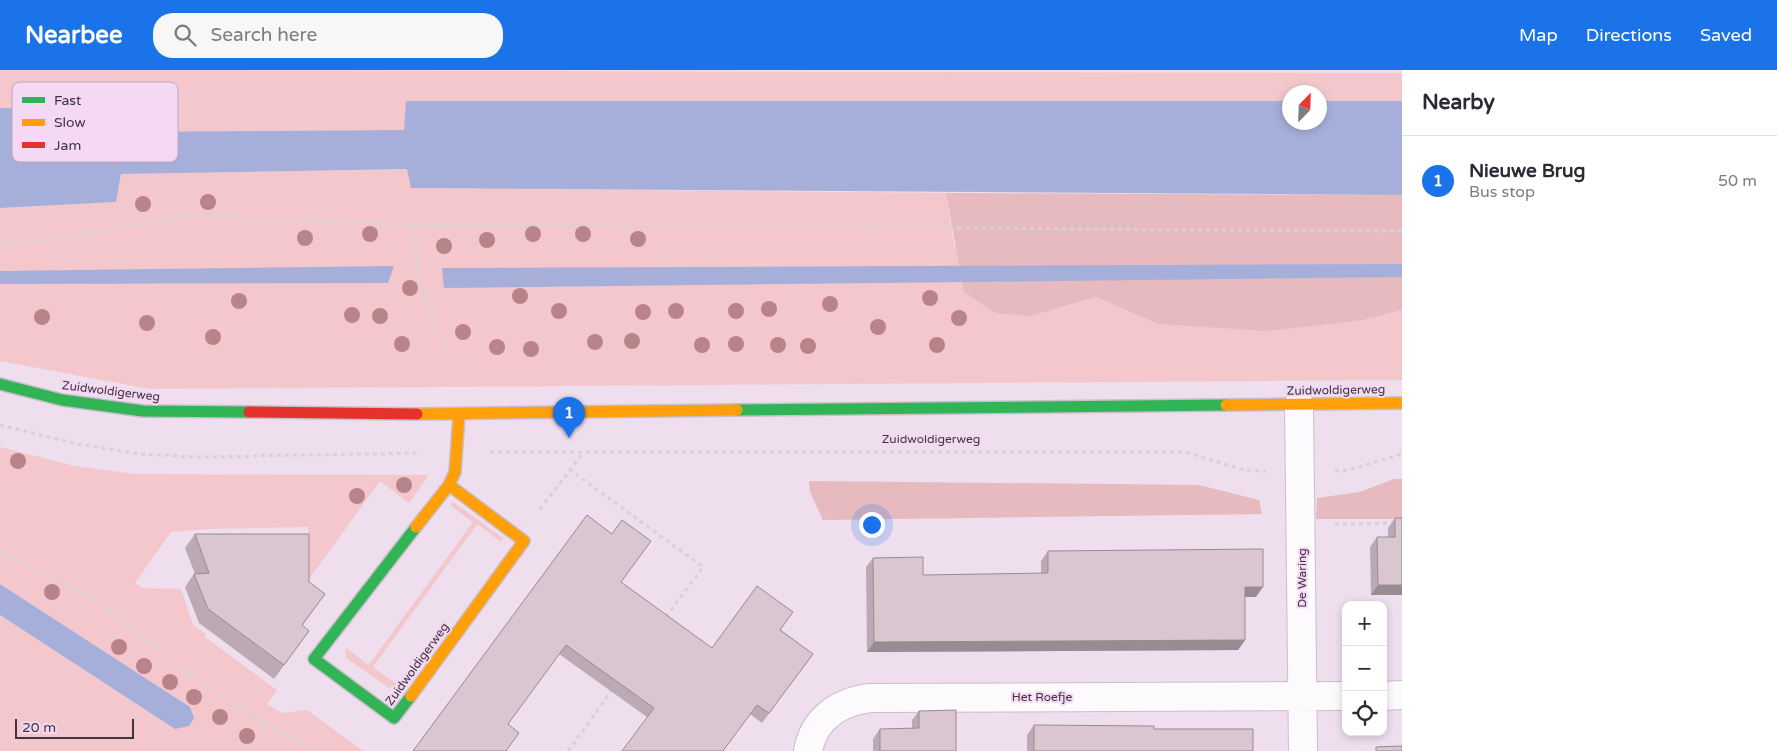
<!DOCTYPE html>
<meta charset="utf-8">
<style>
:root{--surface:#fff;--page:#f7f7f7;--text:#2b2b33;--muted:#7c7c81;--line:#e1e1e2;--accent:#1a73e8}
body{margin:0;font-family:"Varela Round",sans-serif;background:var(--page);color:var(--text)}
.controls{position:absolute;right:15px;bottom:15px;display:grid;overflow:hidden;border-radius:10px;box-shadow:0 2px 8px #0003}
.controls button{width:45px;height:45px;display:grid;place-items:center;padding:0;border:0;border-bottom:1px solid var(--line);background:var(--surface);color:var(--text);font:25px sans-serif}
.compass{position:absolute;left:1282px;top:15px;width:45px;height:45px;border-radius:50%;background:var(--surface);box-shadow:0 2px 8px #0003;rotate:23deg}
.scale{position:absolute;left:15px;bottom:12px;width:119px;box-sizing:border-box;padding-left:5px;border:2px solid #3f343f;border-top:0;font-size:14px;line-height:18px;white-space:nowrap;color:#3f343f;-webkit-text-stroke:4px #f4d8f4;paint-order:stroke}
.you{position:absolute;left:871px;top:454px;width:18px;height:18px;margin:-12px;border:4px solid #fff;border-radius:50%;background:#1a73e8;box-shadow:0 0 0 8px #1a73e833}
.badge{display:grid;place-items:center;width:32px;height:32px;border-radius:50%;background:var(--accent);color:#fff;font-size:16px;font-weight:700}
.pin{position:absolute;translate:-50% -41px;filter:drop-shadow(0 1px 2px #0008)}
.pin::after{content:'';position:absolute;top:26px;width:18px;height:15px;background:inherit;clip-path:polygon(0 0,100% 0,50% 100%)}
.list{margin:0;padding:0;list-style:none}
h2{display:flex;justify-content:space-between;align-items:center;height:65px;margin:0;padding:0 20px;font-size:21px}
h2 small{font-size:16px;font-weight:400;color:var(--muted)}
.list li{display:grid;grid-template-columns:32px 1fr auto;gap:15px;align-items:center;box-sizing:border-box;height:90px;padding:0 20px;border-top:1px solid var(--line)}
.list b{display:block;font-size:19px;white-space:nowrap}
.list p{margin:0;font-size:16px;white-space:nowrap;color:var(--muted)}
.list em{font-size:16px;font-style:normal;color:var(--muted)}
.icon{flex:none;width:28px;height:28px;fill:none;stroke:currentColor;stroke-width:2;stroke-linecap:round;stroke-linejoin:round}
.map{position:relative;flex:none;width:1402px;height:681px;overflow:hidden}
header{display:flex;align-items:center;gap:30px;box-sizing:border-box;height:70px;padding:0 25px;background:var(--accent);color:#fff}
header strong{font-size:24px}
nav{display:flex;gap:28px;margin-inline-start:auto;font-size:18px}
.search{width:350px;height:45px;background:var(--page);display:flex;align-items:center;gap:12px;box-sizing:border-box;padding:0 18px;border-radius:20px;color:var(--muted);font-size:19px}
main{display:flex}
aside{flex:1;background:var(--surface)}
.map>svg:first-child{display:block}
.green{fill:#f4c7cc}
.forest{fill:#e6babf}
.water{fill:#a6afd9}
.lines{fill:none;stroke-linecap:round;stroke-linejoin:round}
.street-casing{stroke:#cabeca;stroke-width:30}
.fast-casing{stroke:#cabeca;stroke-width:14}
.slow-casing{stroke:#cabeca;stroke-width:14}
.jam-casing{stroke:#cabeca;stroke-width:14}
.path{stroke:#d6d2d6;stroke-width:3;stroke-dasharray:4 4;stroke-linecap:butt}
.street{stroke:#fcfafc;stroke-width:28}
.fast{stroke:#30b455;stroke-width:11}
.slow{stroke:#ff9f0a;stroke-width:11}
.jam{stroke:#e5322d;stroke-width:11}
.tree{fill:#b8848a}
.wall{fill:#bbaab4}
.shaded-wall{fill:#988b92}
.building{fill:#d9c6d1;stroke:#988b92}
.labels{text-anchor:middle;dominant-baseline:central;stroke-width:4;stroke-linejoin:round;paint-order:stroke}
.street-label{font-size:12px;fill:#3f343f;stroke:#f4d8f4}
.key{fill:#f4d8f4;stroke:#bea7be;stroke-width:1}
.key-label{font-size:14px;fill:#3f343f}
</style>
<header>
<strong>Nearbee</strong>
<div class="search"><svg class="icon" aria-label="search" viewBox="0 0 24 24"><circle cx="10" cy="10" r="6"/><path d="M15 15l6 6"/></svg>Search here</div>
<nav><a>Map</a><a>Directions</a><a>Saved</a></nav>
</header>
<main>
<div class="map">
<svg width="1402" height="681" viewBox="0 0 1402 681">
<rect width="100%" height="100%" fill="#eedeee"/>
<path class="green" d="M0,0L1402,3V31H1320V22H1290L1289,31H406L405,60L117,62L114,41L0,38Z
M408,99L411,118L946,123L954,175L1031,246L1096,227L1158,254L1363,250L1402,240V310L150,319L0,291V138L116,132L121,104Z
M0,377L75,396L134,404L429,405L409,433L380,411L310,508L308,505V457L210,459L171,462L135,513L142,518L181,519L193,555L206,564L205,567L277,620L267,634L282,643L307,640L363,681H0V545L175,659L190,637L0,514Z
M453,432L503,468L501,472L479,455L476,456L373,597L397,614L389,618L346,588L345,577L367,594L370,593L473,452L450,435Z"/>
<path class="forest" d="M946,123L1402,125V240L1363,250L1268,261L1158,254L1096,227L1031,246L996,243L964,222Z
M1394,409H1402V449H1316L1317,428L1360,422Z
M809,411L1199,415L1259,430L1262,444L823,450L810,422Z"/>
<path class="water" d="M406,31H1289L1290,52H1320V31H1402V125L411,118L407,99L121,104L116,132L0,138V38L115,41L117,62L404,60Z
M1402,194V207L444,218L442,198Z
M394,196L388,213L0,214V201Z
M0,514L190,637L194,648L189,656L175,659L0,545Z"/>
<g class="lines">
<defs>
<path id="street" d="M1299,334L1303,681
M1383,626L1402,625
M808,681C814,648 839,632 870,628L1346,626"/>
<path id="fast" d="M0,314L62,330L143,341L249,342
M737,340L1226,335
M411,626L394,648L314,589L416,457"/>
<path id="slow" d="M1226,335L1402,333
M417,344L737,340
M416,457L449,415L455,402L459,345
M411,626L524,471L449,415"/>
<path id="jam" d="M249,342L417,344"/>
</defs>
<use href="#street" class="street-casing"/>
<use href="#fast" class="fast-casing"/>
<use href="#slow" class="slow-casing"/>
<use href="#jam" class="jam-casing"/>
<path class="path" d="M413,155L421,216L430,235L453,310
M0,174L33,173L187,146L427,155L1402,161
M0,355L78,374L140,384L197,387L421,383
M490,382H1185L1244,400L1266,401
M569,399L703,497L665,548
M1335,401L1349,400L1402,384
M540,439L583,383
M1335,454L1402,453
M0,483L87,524L193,606L250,645L313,681
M244,681L266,654
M568,681L612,620"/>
<use href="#street" class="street"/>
<use href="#fast" class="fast"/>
<use href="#slow" class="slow"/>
<use href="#jam" class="jam"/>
</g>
<g class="tree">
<circle cx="208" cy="132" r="8"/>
<circle cx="143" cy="134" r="8"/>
<circle cx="370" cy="164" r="8"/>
<circle cx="533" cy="164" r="8"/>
<circle cx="583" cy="164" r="8"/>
<circle cx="305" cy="168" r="8"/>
<circle cx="638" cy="169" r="8"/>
<circle cx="487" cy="170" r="8"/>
<circle cx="444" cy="176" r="8"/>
<circle cx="410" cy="218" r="8"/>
<circle cx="520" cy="226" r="8"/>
<circle cx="930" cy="228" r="8"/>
<circle cx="239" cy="231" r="8"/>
<circle cx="830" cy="234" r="8"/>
<circle cx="769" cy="239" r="8"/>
<circle cx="559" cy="241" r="8"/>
<circle cx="676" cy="241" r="8"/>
<circle cx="736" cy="241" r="8"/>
<circle cx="643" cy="242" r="8"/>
<circle cx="352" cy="245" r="8"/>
<circle cx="380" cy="246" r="8"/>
<circle cx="42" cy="247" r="8"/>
<circle cx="959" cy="248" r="8"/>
<circle cx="147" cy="253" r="8"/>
<circle cx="878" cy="257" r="8"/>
<circle cx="463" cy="262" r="8"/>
<circle cx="213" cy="267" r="8"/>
<circle cx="632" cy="271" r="8"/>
<circle cx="595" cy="272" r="8"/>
<circle cx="402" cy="274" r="8"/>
<circle cx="736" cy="274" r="8"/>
<circle cx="702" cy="275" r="8"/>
<circle cx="778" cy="275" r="8"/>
<circle cx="937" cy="275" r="8"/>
<circle cx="808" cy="276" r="8"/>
<circle cx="497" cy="277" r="8"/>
<circle cx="531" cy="279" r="8"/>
<circle cx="18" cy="391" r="8"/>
<circle cx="404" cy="415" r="8"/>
<circle cx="357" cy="426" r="8"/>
<circle cx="52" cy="522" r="8"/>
<circle cx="119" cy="577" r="8"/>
<circle cx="144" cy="596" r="8"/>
<circle cx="170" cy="612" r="8"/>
<circle cx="194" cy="627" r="8"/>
<circle cx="220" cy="647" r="8"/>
<circle cx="247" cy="666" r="8"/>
</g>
<path class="wall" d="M1395,448L1402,525H1371L1370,477L1377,467H1388V458Z
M195,464L309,512L325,524L302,556L309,561L274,609L199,553L185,517L194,504H195L185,478Z
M1048,481L1256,527H1245V570L1238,580L867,582L866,497L873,488L923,505L1041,504V491Z
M621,513L712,578L781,560L813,584L762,653L750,644L647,647L559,584L413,681Z
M919,641L956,681H873V669L880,659H912V650Z
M1034,655L1154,659L1253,681H1027V665Z"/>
<path class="shaded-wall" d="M1378,515H1402V525H1371Z
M1245,517H1263L1256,527H1238Z
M1245,570L1238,580L867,582L874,572Z"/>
<path class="building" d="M587,445L612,464L622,450L651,471L621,512L712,578L757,516L793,542L780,560L813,584L769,643L757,635L723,681H622L654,638L566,575L508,654L519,663L506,681H413Z
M1395,448H1402V515H1378L1377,467H1395Z
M195,464H309V512L325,524L302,555L309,561L284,595L208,539L194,504L209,503Z
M1263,479V517H1245V570L874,572L873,488L923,487V505L1048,503V481Z
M956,640V681H880V659L919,658V641Z
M1034,655L1154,656V659H1253V681H1034Z
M1402,676V681H1376V677Z"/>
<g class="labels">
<g class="street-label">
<text transform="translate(1336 320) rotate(-1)">Zuidwoldigerweg</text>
<text transform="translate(111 321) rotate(7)">Zuidwoldigerweg</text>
<text x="931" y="369">Zuidwoldigerweg</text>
<text transform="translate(1302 508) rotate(-90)">De Waring</text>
<text transform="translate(417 594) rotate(-54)">Zuidwoldigerweg</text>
<text x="1042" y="627">Het Roefje</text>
</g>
</g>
<rect x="12" y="12" width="166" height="80" rx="8" class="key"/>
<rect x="22" y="27" width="23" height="6" fill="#30b455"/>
<rect x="22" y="49" width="23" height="7" fill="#ff9f0a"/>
<rect x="22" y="72" width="23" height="6" fill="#e5322d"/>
<g class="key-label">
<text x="54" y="35">Fast</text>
<text x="54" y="57">Slow</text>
<text x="54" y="80">Jam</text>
</g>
</svg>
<div class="controls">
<button>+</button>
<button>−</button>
<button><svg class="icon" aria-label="locate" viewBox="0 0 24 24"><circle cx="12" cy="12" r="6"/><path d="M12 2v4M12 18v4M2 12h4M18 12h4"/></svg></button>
</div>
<svg class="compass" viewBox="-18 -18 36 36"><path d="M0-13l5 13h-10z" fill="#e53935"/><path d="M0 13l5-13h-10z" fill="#7c7c81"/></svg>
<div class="scale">20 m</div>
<div class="you"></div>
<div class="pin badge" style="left:569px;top:368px">1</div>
</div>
<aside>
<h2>Nearby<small></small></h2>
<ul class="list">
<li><span class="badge">1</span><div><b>Nieuwe Brug</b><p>Bus stop</p></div><em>50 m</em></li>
</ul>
</aside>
</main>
